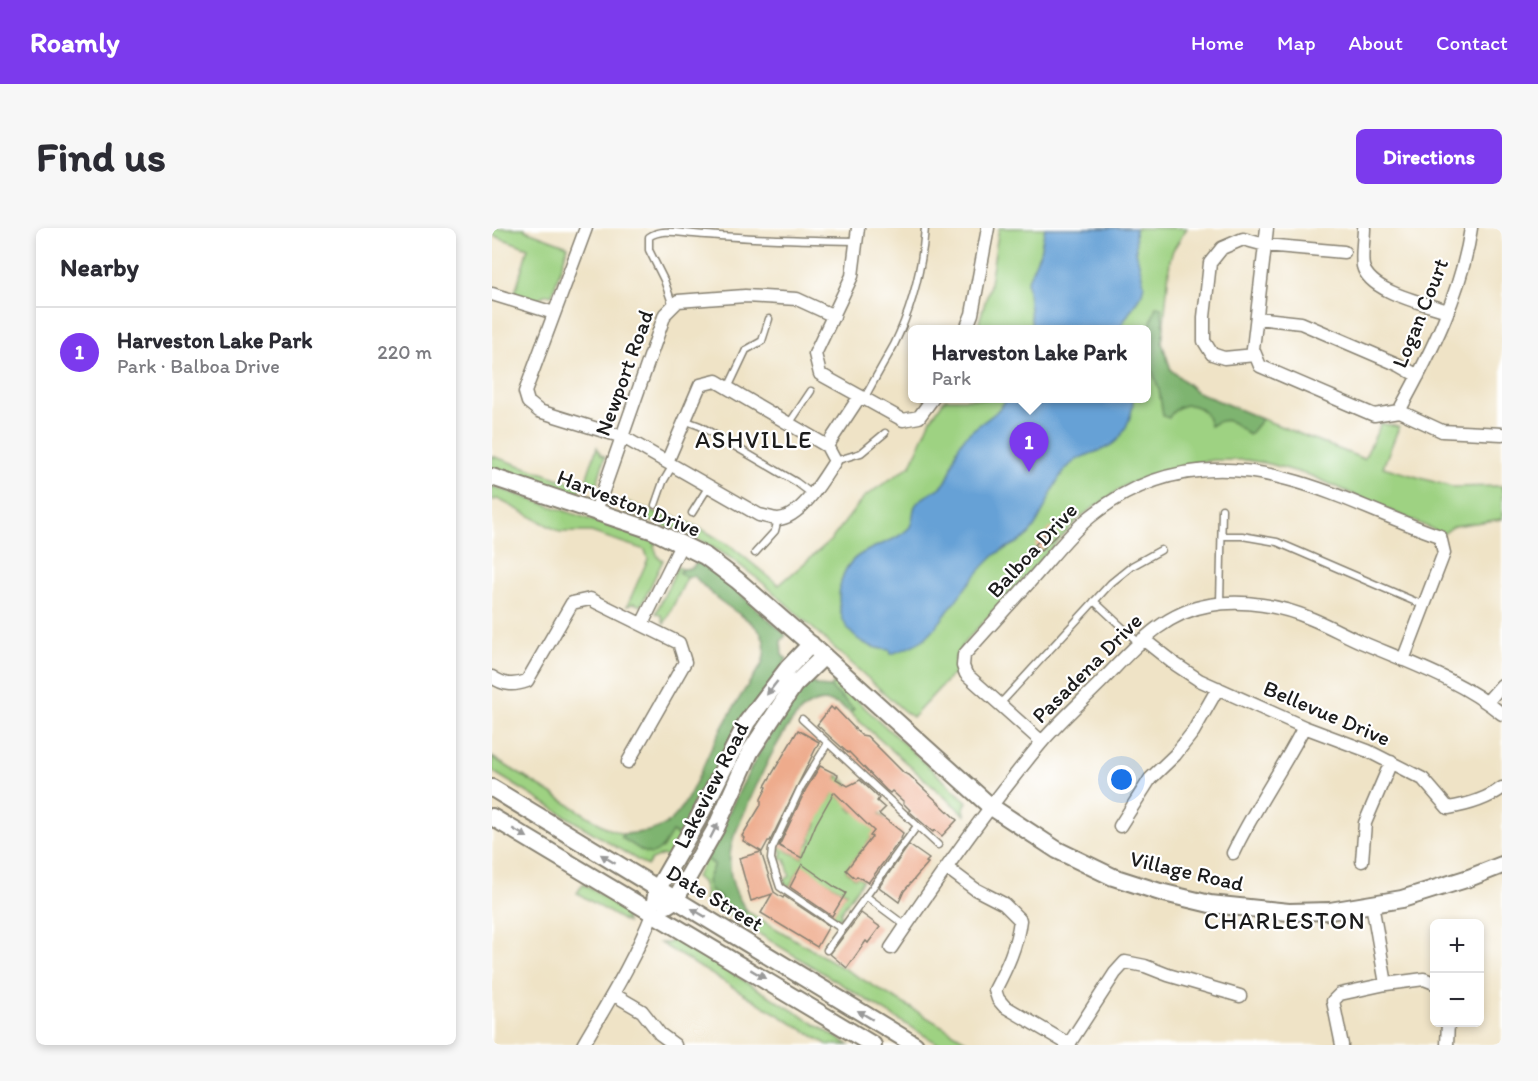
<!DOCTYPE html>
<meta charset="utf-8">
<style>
:root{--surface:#fff;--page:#f7f7f7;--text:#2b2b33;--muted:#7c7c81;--line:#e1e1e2;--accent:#7c3aed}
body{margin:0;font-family:Itim,sans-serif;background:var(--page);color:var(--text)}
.controls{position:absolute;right:18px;bottom:18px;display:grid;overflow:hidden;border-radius:9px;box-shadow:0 3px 9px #0003}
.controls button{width:54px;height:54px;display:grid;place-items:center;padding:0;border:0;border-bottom:2px solid var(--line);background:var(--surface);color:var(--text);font:30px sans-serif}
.you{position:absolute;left:630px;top:552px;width:21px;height:21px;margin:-15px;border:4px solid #fff;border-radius:50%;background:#1a73e8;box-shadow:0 0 0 9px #1a73e833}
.badge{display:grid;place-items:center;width:39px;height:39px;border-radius:50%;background:var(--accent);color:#fff;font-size:20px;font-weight:700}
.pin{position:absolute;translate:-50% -50px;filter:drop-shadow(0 2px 3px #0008)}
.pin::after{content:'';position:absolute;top:32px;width:21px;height:18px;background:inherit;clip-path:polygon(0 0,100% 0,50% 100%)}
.popup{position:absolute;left:416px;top:97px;width:243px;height:78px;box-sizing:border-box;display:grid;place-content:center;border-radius:9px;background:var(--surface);filter:drop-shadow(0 2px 4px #0005);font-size:20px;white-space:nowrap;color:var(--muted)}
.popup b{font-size:22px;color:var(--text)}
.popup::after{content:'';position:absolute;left:50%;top:100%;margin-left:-12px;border:12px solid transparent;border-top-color:var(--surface)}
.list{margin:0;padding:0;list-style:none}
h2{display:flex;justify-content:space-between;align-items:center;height:78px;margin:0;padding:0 24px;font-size:26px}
h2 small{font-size:20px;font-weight:400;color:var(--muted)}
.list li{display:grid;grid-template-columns:39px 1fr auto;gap:18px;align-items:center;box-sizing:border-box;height:90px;padding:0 24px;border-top:2px solid var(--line)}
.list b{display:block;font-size:22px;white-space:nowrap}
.list p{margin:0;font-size:20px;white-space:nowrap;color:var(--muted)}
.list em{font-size:20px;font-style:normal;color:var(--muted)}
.map{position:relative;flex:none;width:1010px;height:817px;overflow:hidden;border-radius:9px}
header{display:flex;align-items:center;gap:36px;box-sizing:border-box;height:84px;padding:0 30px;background:var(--accent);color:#fff}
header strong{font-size:28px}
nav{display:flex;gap:33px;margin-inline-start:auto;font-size:21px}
.intro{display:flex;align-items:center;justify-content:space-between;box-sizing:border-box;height:144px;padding:0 36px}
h1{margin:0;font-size:42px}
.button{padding:15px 27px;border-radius:9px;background:var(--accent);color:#fff;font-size:21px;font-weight:700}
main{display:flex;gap:36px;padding:0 36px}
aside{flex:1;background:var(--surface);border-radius:9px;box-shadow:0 3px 9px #0003}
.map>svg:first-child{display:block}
.green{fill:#9ed282;stroke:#5d774f;stroke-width:1.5}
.forest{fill:#7eb470;stroke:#4d6846;stroke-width:1.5}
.water{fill:#66a1d6;stroke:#415e79;stroke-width:1.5}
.building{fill:#eeab8c}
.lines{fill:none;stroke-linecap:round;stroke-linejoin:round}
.lane-casing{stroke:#868071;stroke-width:9}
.street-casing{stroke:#868071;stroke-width:15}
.secondary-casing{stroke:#868071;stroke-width:20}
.lane{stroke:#fff;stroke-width:6}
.street{stroke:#fff;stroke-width:12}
.secondary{stroke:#fff;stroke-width:16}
.oneway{fill:#999}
.labels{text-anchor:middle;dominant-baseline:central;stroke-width:4.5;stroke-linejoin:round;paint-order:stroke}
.street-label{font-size:22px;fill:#1c1c1c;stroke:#fff}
.neighbourhood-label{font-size:24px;letter-spacing:1.5px;fill:#1c1c1c;stroke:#fff}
</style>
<header>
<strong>Roamly</strong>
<nav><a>Home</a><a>Map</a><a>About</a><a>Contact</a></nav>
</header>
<div class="intro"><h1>Find us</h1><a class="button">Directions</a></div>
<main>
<aside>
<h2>Nearby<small></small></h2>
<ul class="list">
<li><span class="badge">1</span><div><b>Harveston Lake Park</b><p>Park · Balboa Drive</p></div><em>220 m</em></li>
</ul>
</aside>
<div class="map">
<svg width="1010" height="817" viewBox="0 0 1010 817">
<rect width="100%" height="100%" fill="#fff"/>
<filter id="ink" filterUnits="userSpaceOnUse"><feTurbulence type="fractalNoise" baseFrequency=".0167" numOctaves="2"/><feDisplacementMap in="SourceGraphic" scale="12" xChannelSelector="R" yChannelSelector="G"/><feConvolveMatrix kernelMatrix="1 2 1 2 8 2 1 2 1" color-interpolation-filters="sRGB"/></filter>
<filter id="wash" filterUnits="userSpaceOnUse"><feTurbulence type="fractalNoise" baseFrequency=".008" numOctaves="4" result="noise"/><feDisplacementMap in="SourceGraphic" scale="24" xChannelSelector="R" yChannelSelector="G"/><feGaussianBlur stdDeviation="1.35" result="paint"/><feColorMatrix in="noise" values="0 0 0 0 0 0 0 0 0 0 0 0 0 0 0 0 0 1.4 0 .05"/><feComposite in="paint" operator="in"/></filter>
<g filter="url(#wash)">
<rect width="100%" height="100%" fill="#efe3c6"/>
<path class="green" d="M0,0H33V2L76,18L60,67L55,66L46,70L45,76L22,68L36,20L0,7Z
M507,0H695L681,22L678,32L670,115L679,142L705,164L765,189L872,231L887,200L888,195L907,199L891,239L960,259L1010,258V291L962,298L951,306L820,248L778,236L755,232H721L696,236L656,248L634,257L588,289L472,415L463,431L465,447L459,448L421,489L412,483L271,355L237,329L186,300L180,301L131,283L132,278L130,272L179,291L182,288L213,303L240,319L287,357L339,312L372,269L419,237L439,191L453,171L654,170V101H485L497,61Z
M105,219L109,227L113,228L105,256L98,254L87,262L85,268L0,240V228L83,256L94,252Z
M0,258L164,314L162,318L166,329L171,332L149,378L142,375L135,378L156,331L153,322L99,304H68L6,271L0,272Z
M186,338L190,341L188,345L195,350L172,396L170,388L164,385Z
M344,453L475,574L472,579L473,587L358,485L361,481L338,459Z
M0,529L115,600L130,606V610L170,621L180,603L189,609L177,631L171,627L159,632L155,638L0,543Z
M346,547L357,557L346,568L358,578L357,580L361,584L363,582L378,595L388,585L393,590L370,623H369L358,637V640L356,639L354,642L363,650L365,648L371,652L348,685L350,689L346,690L340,687L354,664L343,659L309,639L297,659L291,653L298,648L293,631H289L290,623L286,622L290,617L295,623L310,630L315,616H317L320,611L318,610L325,596L322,595L340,567Z
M214,631L222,636L217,648V661L229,670L227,674L245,686L256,684L482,817H448L212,672L214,666L210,654L204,649Z
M91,656L136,683L133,688L135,695L85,665Z
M181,709L357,817H336L168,715H177Z"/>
<path class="forest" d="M664,78L669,79L672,99L670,115L679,142L705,164L770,191L757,207C740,194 737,187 718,198C715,175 688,169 677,190L671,188L667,162L654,125V110Z
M205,334L228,348L294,407L289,413L290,427L295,431L189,609L180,604C162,637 157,627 130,610V606C148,605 164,604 178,593C198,577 213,530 226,507C239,483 254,459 270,436C281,401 257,394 234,377C222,369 212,359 202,348L195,350L187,345L190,341L200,340Z
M319,452L325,458L338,459L362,481L358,485C346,474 331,469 316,478C287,496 257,576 242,608C233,637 238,660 256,684L245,686L227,674L229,670L217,661L215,653L222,636L214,631C245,569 272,502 319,452Z"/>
<path class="water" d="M553,0H643L644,23L652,56L650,65L627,101H540L535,54L548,24Z
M516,170L641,171C641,188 631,213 614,220C601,226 588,227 577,238C558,256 555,285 538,305C529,316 514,318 503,327C486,342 472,361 459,379C451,390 443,402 432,411C422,418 411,422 399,426L398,422C380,421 362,413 353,396C342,374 346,339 369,326C385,316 403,314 417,300C422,294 420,285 423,278C429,267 444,265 452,256C462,244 460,227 469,214C478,201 492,195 504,184C508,180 512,175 516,170Z"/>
<g id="blocks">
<path class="building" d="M559,299L566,305L549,323L543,317Z
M339,479L342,482L343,480L369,507L375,508L412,545L417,547L465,592L450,608L443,602L441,604L426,591L417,583L418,582L411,575L412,574L400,563L398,565L394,562L357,524L356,525L325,497Z
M306,502L327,514L278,613H276L270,624L251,613L252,610L250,608L269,577V571L275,559L273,558Z
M328,538L346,547L344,551L356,558L368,552L387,570L385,573L393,580L387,586L411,605L409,611L376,655L365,648L363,650L354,642L380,609L378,608L382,603L342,564L324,596L310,630L287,618L314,561Z
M417,617L437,631L434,634L436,635L412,663L407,674L387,659Z
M269,624L282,664L291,670L292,668L337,698L325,719L269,685L280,666L259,673L247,630Z
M310,636L343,659L354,665L340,688L298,659Z
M369,685L388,699L376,715L374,713L355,740L338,726Z"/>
</g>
</g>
<g filter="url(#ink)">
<use href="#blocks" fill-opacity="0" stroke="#868071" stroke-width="1.5"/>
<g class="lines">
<defs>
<path id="lane" d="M181,78L172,52L157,22V9C169,0 188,5 202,6C256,11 310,12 365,13
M236,160L254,122L270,113L277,91
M372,171C382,152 392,135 402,117C420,80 430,41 433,0
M192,192L208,198L304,254L320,266
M297,196L319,163
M343,233L369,225L393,205
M163,277L171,254L181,237
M200,285L217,258
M730,308H750L785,314L931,377
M263,325L283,303L286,291
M602,373L647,415
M728,375L730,281
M508,476L619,355L640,338L669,322
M310,491L446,617
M336,515L309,559L280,621L279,631L288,659L350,701
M375,669L414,698
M335,722L425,598"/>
<path id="street" d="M94,0L33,164L36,174L47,183L131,209L267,287C273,288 281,291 286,291C309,290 332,250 343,233L335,218L224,153L208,157L175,234
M366,0L360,48L323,126L328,146L411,192L427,189L441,170
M775,0L761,121L768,138L882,187L907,183
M872,0C872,10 869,29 871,38C877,64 932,75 955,83
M0,66L62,85
M765,90L809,95L907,137L926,148
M474,101L480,86L496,0
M763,127L732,130L720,126L712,113V89L718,35L730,20L751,11L773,17L852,24
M907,183C938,127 970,64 979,0
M907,183L950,203L1010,206
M335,218L368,168
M104,283L173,86L186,73L253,68L305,71L342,88
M150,396L190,315
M651,411L680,434L707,452L812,499L876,523L931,551L956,580C975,577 995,571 1010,560
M0,449C12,457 21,458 35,453L80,375L98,371L187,415L193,434L136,534
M995,474L1010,457
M550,514L474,446L471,438L472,427C495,401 519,375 542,349C560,329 577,306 598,289C657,241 723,232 795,251C846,264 897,291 948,308L952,325L911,432
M628,598L658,551L683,527L701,504L726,460
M741,625C762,581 790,542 812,499
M870,633L873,595L899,534
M455,640L483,661L512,676L528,692C525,718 515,739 503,762L506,771L512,778L578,817
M880,676L894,756
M399,720C446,650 495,580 549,515C566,495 587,476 606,457C640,423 668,385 718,377C751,371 790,378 820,391C837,398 853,407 869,414C918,435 969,452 1010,486
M121,766L150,783L168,806L183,817
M577,816L623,745L633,734L653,738L676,747L748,768
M91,817C116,774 143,731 161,684
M850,817L841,773L848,766L894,756L932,751L942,755
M955,817L956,794"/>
<path id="secondary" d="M0,249L162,303L213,328L245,352L324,421L498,578L565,622L621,649L668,664L718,676L797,684L838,683L910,671L977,650L1010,637
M0,560L423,817
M0,589L381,817
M163,673L165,662L206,591L255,494L296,440L319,416
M175,677L183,672L224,600L258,524L302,457L332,428"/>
</defs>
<use href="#lane" class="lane-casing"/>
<use href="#street" class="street-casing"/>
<use href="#secondary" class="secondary-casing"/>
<use href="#lane" class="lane"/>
<use href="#street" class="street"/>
<use href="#secondary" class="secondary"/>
</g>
<defs><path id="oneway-solid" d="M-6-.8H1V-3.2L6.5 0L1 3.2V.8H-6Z" transform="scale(1.5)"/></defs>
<g class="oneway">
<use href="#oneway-solid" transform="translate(280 460) rotate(128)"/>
<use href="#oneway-solid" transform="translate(222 603) rotate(-63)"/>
<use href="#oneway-solid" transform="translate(28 605) rotate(30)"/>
<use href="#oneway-solid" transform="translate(116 631) rotate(-148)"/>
<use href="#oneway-solid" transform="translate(207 685) rotate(-149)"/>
<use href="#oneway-solid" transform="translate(266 746) rotate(31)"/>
<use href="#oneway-solid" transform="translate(373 787) rotate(-149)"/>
</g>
</g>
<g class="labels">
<g class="street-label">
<text transform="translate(928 85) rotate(-68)">Logan Court</text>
<text transform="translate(132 145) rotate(-70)">Newport Road</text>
<text transform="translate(137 275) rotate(21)">Harveston Drive</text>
<text transform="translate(540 322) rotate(-47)">Balboa Drive</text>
<text transform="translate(595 440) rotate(-45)">Pasadena Drive</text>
<text transform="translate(835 485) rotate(23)">Bellevue Drive</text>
<text transform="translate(219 557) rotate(-63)">Lakeview Road</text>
<text transform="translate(695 643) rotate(13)">Village Road</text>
<text transform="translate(223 670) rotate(31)">Date Street</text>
</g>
<g class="neighbourhood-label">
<text x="262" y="211">ASHVILLE</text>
<text x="793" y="692">CHARLESTON</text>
</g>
</g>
</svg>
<div class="controls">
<button>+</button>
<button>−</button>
</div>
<div class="you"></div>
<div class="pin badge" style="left:537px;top:244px">1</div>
<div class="popup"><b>Harveston Lake Park</b>Park</div>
</div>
</main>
